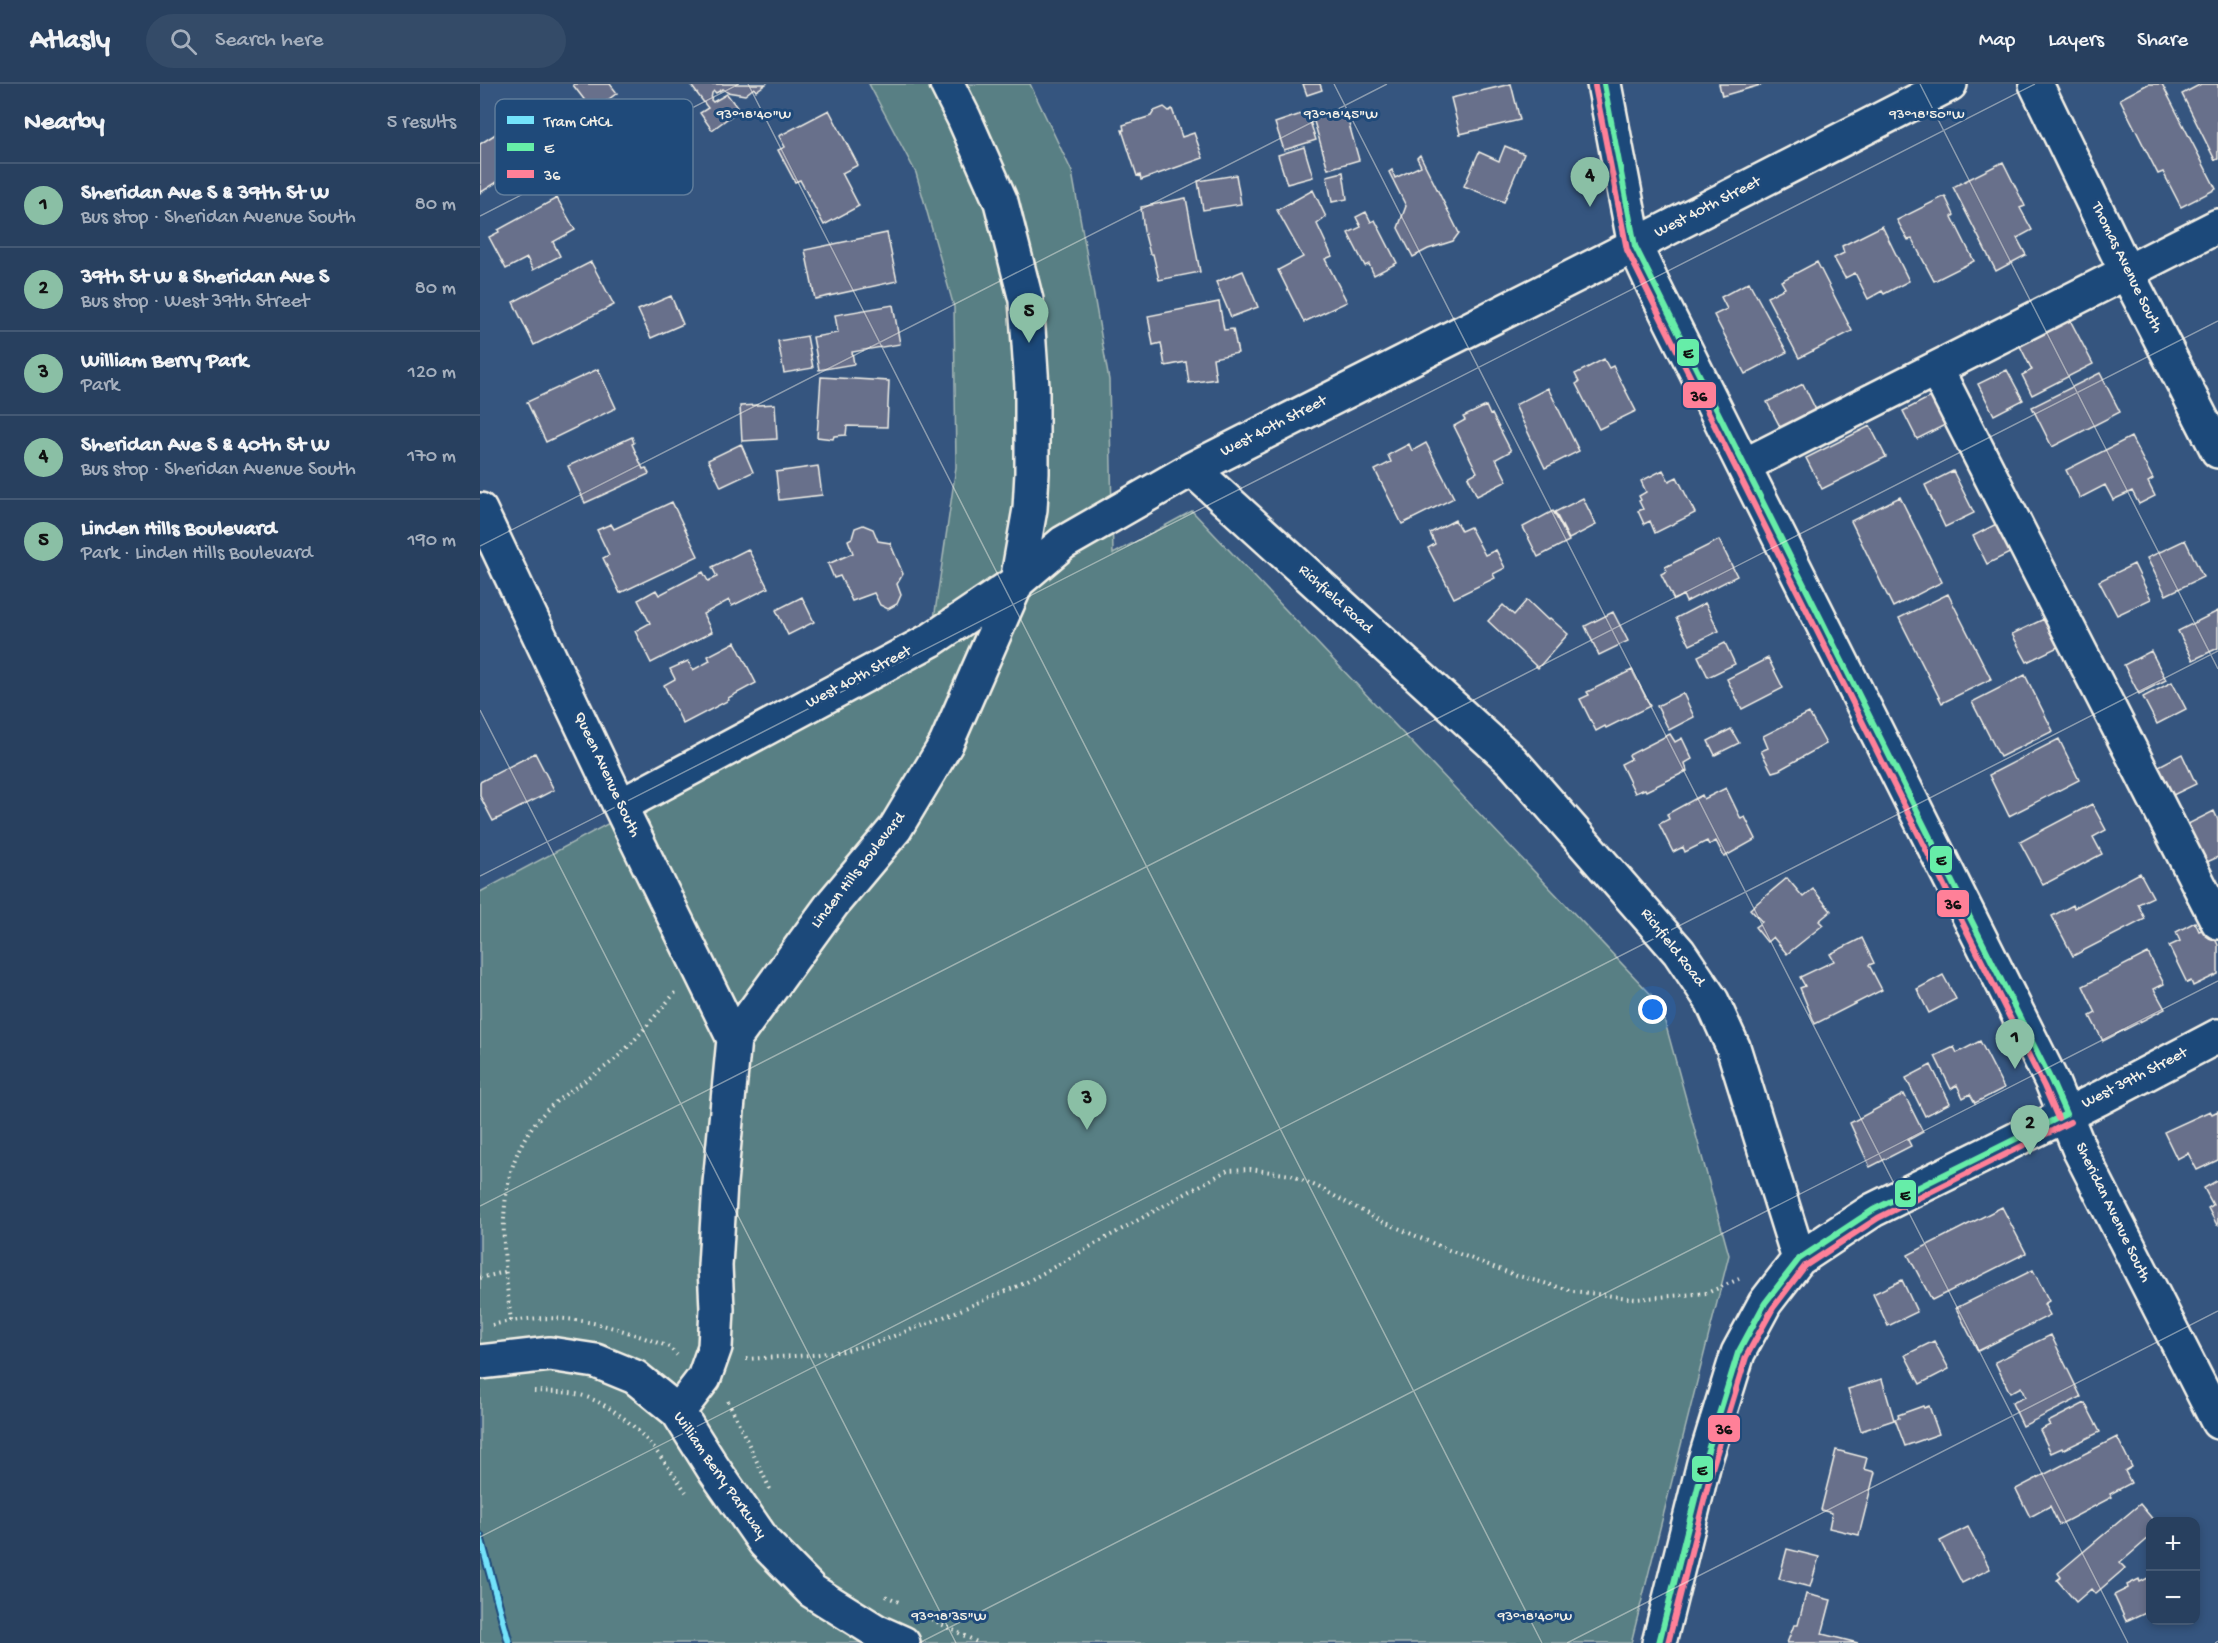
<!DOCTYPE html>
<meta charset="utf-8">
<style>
:root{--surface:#28405f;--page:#344b68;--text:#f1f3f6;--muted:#a5afbd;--line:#445974;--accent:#8abfa5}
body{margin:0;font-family:"Gochi Hand",sans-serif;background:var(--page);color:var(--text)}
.controls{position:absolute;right:18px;bottom:18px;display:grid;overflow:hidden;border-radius:12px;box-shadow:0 3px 9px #0003}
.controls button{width:54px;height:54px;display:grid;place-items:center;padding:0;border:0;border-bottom:2px solid var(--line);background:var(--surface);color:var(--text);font:30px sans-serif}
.you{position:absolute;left:1173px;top:926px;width:21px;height:21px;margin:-15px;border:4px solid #fff;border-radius:50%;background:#1a73e8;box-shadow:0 0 0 9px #1a73e833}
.badge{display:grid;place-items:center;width:39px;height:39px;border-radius:50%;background:var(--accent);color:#111;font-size:20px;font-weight:700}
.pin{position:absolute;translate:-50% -50px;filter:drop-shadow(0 2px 3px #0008)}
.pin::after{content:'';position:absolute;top:32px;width:21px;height:18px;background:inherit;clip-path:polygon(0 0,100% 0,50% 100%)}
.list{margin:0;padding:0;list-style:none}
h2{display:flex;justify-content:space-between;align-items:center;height:78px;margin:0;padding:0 24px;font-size:26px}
h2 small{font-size:20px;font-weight:400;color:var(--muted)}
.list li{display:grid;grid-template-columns:39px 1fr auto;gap:18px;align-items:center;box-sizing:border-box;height:84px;padding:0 24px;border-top:2px solid var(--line)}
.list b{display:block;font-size:22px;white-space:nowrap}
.list p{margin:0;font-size:20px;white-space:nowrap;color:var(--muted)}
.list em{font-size:20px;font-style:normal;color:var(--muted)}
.icon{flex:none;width:33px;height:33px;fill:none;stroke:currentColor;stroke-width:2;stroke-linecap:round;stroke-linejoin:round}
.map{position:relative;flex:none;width:1738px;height:1559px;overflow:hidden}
header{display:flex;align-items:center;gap:36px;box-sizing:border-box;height:84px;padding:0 30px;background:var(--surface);border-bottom:2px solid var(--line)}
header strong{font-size:28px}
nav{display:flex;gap:33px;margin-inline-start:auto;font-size:21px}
.search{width:420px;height:54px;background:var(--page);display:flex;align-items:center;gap:15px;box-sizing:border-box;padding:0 21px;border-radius:33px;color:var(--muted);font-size:22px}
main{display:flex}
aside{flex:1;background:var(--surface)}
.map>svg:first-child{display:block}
.green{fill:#597f84;stroke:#a6b8b6;stroke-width:1.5}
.building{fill:#676f8b;stroke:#f4f1e8;stroke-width:1.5}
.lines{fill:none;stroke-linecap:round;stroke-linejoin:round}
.minor-casing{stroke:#f4f1e8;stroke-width:38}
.path{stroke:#f4f1e8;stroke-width:4;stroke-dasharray:1.5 4.5;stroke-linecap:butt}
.minor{stroke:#1f4a7a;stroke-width:33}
.bus-1-casing{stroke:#1f4a7a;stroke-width:10}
.bus-2-casing{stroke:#1f4a7a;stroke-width:10}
.bus-1{stroke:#66eda8;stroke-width:6}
.bus-2{stroke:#ff8098;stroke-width:6}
.tram-1-casing{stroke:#1f4a7a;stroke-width:10}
.tram-1{stroke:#73e2fa;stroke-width:6}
.ticks{fill:none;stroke:#f4f1e8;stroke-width:1.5;stroke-opacity:0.45}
.labels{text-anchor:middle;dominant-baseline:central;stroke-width:6;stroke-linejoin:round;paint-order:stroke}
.street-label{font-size:16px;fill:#f4f1e8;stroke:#1f4a7a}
.key{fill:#1f4a7a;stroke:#5f7c9b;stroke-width:1.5}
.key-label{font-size:16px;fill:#f4f1e8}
.ticks-label{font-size:15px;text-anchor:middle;fill:#f4f1e8;stroke:#1f4a7a;stroke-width:6;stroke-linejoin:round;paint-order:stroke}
.line-badge{stroke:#1f4a7a;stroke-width:2}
.pale-badge-label{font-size:16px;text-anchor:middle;font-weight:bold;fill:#111}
</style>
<header>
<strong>Atlasly</strong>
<div class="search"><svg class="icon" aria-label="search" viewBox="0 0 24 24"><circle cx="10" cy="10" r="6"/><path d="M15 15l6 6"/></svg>Search here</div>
<nav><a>Map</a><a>Layers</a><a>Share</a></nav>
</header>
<main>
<aside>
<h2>Nearby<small>5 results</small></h2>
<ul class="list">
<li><span class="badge">1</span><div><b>Sheridan Ave S &amp; 39th St W</b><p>Bus stop · Sheridan Avenue South</p></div><em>80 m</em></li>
<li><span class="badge">2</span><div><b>39th St W &amp; Sheridan Ave S</b><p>Bus stop · West 39th Street</p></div><em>80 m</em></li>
<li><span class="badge">3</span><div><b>William Berry Park</b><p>Park</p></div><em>120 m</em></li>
<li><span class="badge">4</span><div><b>Sheridan Ave S &amp; 40th St W</b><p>Bus stop · Sheridan Avenue South</p></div><em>170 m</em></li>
<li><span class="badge">5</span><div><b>Linden Hills Boulevard</b><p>Park · Linden Hills Boulevard</p></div><em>190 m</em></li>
</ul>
</aside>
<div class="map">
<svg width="1738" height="1559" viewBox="0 0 1738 1559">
<rect width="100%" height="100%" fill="#35557f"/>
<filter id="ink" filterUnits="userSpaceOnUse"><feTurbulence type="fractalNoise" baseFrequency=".0167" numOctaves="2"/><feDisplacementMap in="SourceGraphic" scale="12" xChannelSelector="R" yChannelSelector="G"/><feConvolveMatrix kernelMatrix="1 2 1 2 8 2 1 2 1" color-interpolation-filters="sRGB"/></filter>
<g filter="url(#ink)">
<path class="green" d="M389,0H550L592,88L629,296L633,470L712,427L1180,920L1249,1171L1151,1559H0V808L459,563L451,556L476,383L474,223L436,89Z"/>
<path class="building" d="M94,0H130L137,9L113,27L93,1Z
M210,0H286L276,7L274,4L265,11L247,8L243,5L236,9L234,7L232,9L231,16L233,18L247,10L259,26L232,46L220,29L228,24Z
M823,0H840L842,6L827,11Z
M1031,0L1040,36L980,50L971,14Z
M1239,0H1284L1242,12Z
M1668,0H1682L1736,105L1701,123L1683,88L1678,90L1640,15Z
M1721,0H1738V75L1735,76L1702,10Z
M684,23L689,27L692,25L702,53L714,49L723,74L661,96L660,91L657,92L642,46H644L643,41L671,32L674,27Z
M349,26L378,81L362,89L379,122L344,141L320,96L315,98L298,66L305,63L299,52Z
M865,26L879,76L848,85L833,34Z
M827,28L836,56L804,66L795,39Z
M36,37L54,65L32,79L36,86L0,109V60Z
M1025,62L1044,70L1024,118L984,102L999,68L1019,77Z
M824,63L833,93L807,100L798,71Z
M940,71L979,149L973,157L948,165L933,173L918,144L926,122L909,88L912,86L915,94L941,82L937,74Z
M1523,78L1545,122L1540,124L1552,146L1537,154L1546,171L1516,187L1473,103Z
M863,88L867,115L852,118L847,92Z
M756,91L761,120L723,126L718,97Z
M833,106L846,133L837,140L852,172L845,175L867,218L824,238L798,186L823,173L797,126Z
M1465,112L1474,131L1472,133L1494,177L1454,197L1432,155L1428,156L1417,136Z
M77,114L95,146L73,158L80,172L53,186L47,174L26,185L9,153L19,148L18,146Z
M706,114L720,188L679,196L673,170H670L664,147L661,123Z
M886,128L891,138L895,136L917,179L894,191L889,180L885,182L868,149L881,143L876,133Z
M1402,142L1429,197L1404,210L1402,207L1388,215L1375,189L1365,194L1354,174L1364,169L1362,162Z
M407,149L417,197L335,215L325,166Z
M111,178L134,221L54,261L33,218Z
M1337,178L1372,247L1319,274L1287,213L1305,204L1301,197Z
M763,187L778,223L751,233L736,198Z
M1269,198L1307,268L1265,290L1234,231L1247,225L1241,213Z
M191,212L203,240L171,254L158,226Z
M739,218L744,246L753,245L758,269L733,274L736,295L709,299L706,278L685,282L681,259L673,261L668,232Z
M413,221L420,260L372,268L374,280L339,286L333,253L358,249L355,231Z
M1590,236L1613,280L1552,311L1542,291L1552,286L1540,262Z
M327,252L333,284L304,289L298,257Z
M1124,275L1129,284L1133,282L1156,327L1119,345L1096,300L1099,298L1095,290Z
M118,285L136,324L66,358L47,318Z
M1527,286L1543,316L1514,331L1498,300Z
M1620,289L1640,328L1572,363L1552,323Z
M341,293L409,297L407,343L367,342L366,351L354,352L353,355L337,353Z
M1323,300L1340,334L1305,352L1287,318Z
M1068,304L1099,367L1065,384L1035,321Z
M1454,311L1469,339L1437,355L1423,327Z
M295,320L297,355L262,357L260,322Z
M1006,322L1010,331L1012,330L1031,367L1016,375L1027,397L997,412L988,393L997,388L974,342L985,336L983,333Z
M1390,342L1406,373L1342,405L1326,374Z
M152,353L154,359L152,360L163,385L166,384L169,390L105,419L88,382Z
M1651,353L1673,395L1668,398L1675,412L1659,420L1652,407L1633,416L1625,401L1600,414L1586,386Z
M946,359L974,414L922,440L895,386L911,378L908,371L929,360L932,367Z
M261,360L273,388L241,403L228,376Z
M338,382L342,411L299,416L296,388Z
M1183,386L1189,397L1197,393L1215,429L1175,449L1170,437L1164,440L1158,427L1163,425L1159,417L1161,416L1159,412L1166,408L1161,397Z
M1473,387L1494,429L1465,443L1445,401Z
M1420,413L1462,498L1413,523L1371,437Z
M1103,414L1116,441L1089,455L1075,428Z
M192,418L218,472L140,509L123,474L129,471L117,446L131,440L134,445Z
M1073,427L1089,457L1058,473L1043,443Z
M975,436L981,447L990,443L1005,471L1016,466L1025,484L1013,490L1015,494L974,514L948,464L955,460L950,449Z
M1524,436L1538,465L1507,480L1493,452Z
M383,441L393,445L398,457L410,459L423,490L417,500L421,511L417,520L408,525L400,521L394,509L372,517L360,492L354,494L348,480L373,469L368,456L372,454L375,444Z
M1239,456L1257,492L1206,518L1203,511L1194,516L1181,490L1187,487L1185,483Z
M1705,456L1723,493L1686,511L1667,474Z
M268,465L288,504L252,522L249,516L223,530L232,548L171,579L155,547L170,539L158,516L176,506L179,511L223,488L228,497L237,493L232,483Z
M1654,480L1671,515L1637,531L1619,497Z
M1468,510L1511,595L1462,619L1419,534Z
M322,513L334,538L308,551L296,526Z
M1047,516L1068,536L1070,534L1088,550L1058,584L1008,537L1023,521L1034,531Z
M1225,519L1239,547L1210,561L1196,534Z
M1738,527V564L1713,576L1698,547Z
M1133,528L1148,557L1119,571L1105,542Z
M1564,535L1578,563L1547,578L1532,550Z
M255,558L276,599L248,614L249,616L203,640L184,601L195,595L190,585L208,577L213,586L230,577L228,572Z
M1245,559L1255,580L1228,593L1218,572Z
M1671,567L1686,596L1659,610L1644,581Z
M1288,574L1303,604L1262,625L1247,595Z
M1152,586L1170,622L1126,644L1125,642L1116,647L1100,615L1109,611L1107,608Z
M1545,591L1573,647L1520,673L1492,618Z
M1692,598L1706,625L1677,640L1663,613Z
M1203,609L1214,633L1189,646L1177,622Z
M1329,629L1346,660L1299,686L1292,688L1281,667L1288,664L1283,652Z
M1251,645L1259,659L1235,671L1228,657Z
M1190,650L1195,658L1202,654L1212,675L1205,679L1207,687L1166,707L1165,705L1155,709L1141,680L1151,675L1149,671Z
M1579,655L1599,696L1529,732L1509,691Z
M55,669L74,706L13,737L0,712V698Z
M1702,670L1716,700L1689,713L1675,684Z
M1246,704L1261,735L1265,733L1276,755L1244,773L1236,757L1229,761L1227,757L1205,768L1203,763L1193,768L1179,740L1189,735L1187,730L1222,711L1224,715Z
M1612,720L1626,746L1613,753L1622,770L1563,801L1540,758Z
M1734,727L1738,736V773L1725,779L1706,741Z
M1660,789L1673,813L1658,820L1665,835L1593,872L1572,832L1593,821L1594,824Z
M1307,794L1323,813L1333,805L1351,827L1339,837L1343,841L1307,870L1293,853L1287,858L1275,843L1282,838L1270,825Z
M1715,838L1719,847L1729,843L1738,861V890L1713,902L1711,897L1707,899L1689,862L1700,857L1696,848Z
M1382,854L1394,879L1389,881L1402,906L1335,940L1320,904L1325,902L1320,893L1354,877L1350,870Z
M1668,869L1684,900L1674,905L1685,925L1623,957L1610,932L1616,929L1603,902Z
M1463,891L1476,915L1449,929L1437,905Z
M1500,957L1524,1004L1495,1019L1490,1010L1483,1014L1477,1001L1471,1005L1455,972L1474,963L1477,969Z
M1451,981L1470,1019L1445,1032L1426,994Z
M1424,1010L1443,1048L1428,1056L1431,1062L1390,1083L1370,1039Z
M1730,1027L1732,1030L1738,1027V1076L1717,1086L1708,1069L1697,1075L1684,1048Z
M1738,1096V1141H1737L1728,1124L1733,1121L1724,1104Z
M1522,1123L1546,1169L1452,1216L1428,1171Z
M1553,1186L1569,1217L1564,1220L1570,1231L1498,1267L1476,1224Z
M1422,1196L1437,1228L1408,1242L1393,1210Z
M1571,1251L1601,1313L1543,1342L1532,1319L1545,1313L1541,1303L1530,1309L1515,1278Z
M1454,1257L1469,1285L1440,1300L1425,1271Z
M1402,1295L1414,1336L1381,1347L1368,1305Z
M1605,1319L1620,1348L1583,1366L1582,1364L1571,1369L1560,1346L1570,1341L1568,1338Z
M1443,1322L1444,1324L1449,1322L1459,1350L1425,1362L1415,1335L1419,1334L1418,1331Z
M1637,1353L1652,1383L1645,1387L1651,1399L1630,1410L1632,1413L1579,1441L1570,1422L1550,1433L1536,1405Z
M1356,1366L1387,1374L1384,1385L1395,1388L1379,1451L1349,1444L1352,1429L1341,1426Z
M1660,1420L1675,1438H1670V1453L1640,1479L1645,1484L1615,1510L1611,1505L1596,1518L1577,1496L1581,1493L1578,1489Z
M1488,1443L1510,1485L1482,1499L1460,1457Z
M1307,1465L1339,1473L1330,1503L1299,1495Z
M1670,1493V1526L1646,1537L1634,1511L1648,1504L1647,1501L1659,1495L1660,1498Z
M1326,1510L1351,1516L1342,1550L1378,1559H1307L1314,1541H1318Z"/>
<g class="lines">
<defs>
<path id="minor" d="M1124,0L1155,162L1174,203L1572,998L1600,1067L1738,1338
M1556,0L1647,189L1738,367
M1456,285L1738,838
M1265,381L1738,142
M712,385L1032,677L1199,868L1232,917L1253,963L1319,1175
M0,426L140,722L254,955
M140,722L451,556L537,498L583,459L712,385L1126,176L1470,0
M0,1278L70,1270L116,1277L155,1293L198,1328L233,1384L285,1459L332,1507L396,1547L423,1559
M198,1328L224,1294L235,1263L237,1225L235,1182L240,1099L254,955L353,819L415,745L466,660L537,498L550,425L552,389V303L546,216L521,118L484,34L467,0
M1179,1559L1224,1379L1258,1269L1285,1219L1319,1175L1393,1126L1620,1014L1738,952"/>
</defs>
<use href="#minor" class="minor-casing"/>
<path class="path" d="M0,1194L25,1188
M31,1237C23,1169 11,1085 62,1031C82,1009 111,995 134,976C157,956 176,930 196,908
M12,1241C78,1225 127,1239 189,1263L197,1271
M266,1275L332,1271L363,1267L395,1259L454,1237L545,1199L748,1086L770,1085L811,1091L838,1103L897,1135L966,1165L1035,1191L1093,1207L1156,1215L1227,1209L1259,1195
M54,1307C69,1308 89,1307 104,1312C153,1330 177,1367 206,1408
M248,1317L290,1405
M406,1512L421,1519
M441,1530L499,1559"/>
<use href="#minor" class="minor"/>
<defs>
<path id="bus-1" d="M1124,0L1155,162L1572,998L1586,1030
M1179,1559L1224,1379L1258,1269L1285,1219L1319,1175L1393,1126L1586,1030"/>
<path id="bus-2" d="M1115,2L1147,166L1564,1002L1578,1034
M1188,1559L1233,1381L1266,1273L1293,1224L1325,1182L1398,1134L1590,1038"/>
</defs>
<use href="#bus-1" class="bus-1-casing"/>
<use href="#bus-2" class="bus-2-casing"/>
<use href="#bus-1" class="bus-1"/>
<use href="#bus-2" class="bus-2"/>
<defs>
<path id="tram-1" d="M0,1452L29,1559"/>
</defs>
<use href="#tram-1" class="tram-1-casing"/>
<use href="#tram-1" class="tram-1"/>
</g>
</g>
<path class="ticks" d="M268,0L1062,1559M854,0L1648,1559M1440,0L1738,585M0,132L259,0M0,462L907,0M0,626L476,1559M0,792L1555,0M0,1122L1738,237M0,1453L1738,567M439,1559L1738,897M1087,1559L1738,1227M1735,1559L1738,1557"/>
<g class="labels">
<g class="street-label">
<text transform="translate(1228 124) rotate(-27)">West 40th Street</text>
<text transform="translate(1646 184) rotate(64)">Thomas Avenue South</text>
<text transform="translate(794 343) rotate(-27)">West 40th Street</text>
<text transform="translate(855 516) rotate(42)">Richfield Road</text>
<text transform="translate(379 594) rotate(-28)">West 40th Street</text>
<text transform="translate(126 691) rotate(65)">Queen Avenue South</text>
<text transform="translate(379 787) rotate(-52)">Linden Hills Boulevard</text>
<text transform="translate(1192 864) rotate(52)">Richfield Road</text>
<text transform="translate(1655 995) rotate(-27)">West 39th Street</text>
<text transform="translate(1632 1129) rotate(64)">Sheridan Avenue South</text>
<text transform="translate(239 1392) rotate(55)">William Berry Parkway</text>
</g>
</g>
<rect x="15" y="15" width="198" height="96" rx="9" class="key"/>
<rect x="27" y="32" width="27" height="8" fill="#73e2fa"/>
<rect x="27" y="59" width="27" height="8" fill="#66eda8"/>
<rect x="27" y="86" width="27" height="8" fill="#ff8098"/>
<g class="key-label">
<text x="64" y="42">Tram CHCL</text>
<text x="64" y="69">E</text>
<text x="64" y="96">36</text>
</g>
<g class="ticks-label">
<text x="274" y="34">93°18'40"W</text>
<text x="861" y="34">93°18'45"W</text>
<text x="1447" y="34">93°18'50"W</text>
<text x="469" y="1536">93°18'35"W</text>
<text x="1055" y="1536">93°18'40"W</text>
</g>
<g class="line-badge">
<rect x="1196" y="254" width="24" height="29" rx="6" fill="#66eda8"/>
<rect x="1202" y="297" width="35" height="28" rx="6" fill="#ff8098"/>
<rect x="1449" y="761" width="24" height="29" rx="6" fill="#66eda8"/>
<rect x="1456" y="805" width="34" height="29" rx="6" fill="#ff8098"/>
<rect x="1414" y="1095" width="23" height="29" rx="6" fill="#66eda8"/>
<rect x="1227" y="1330" width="34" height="29" rx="6" fill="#ff8098"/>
<rect x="1211" y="1371" width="23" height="28" rx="6" fill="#66eda8"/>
</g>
<g class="pale-badge-label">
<text x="1208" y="274">E</text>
<text x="1219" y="317">36</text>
<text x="1461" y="781">E</text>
<text x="1473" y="825">36</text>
<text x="1425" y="1116">E</text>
<text x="1244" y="1350">36</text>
<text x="1222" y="1391">E</text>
</g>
</svg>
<div class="controls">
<button>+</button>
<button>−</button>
</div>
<div class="you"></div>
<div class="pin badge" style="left:1535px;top:985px">1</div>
<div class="pin badge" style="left:1550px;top:1071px">2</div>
<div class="pin badge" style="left:607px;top:1046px">3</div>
<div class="pin badge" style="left:1110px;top:123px">4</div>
<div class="pin badge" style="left:549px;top:259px">5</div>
</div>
</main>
